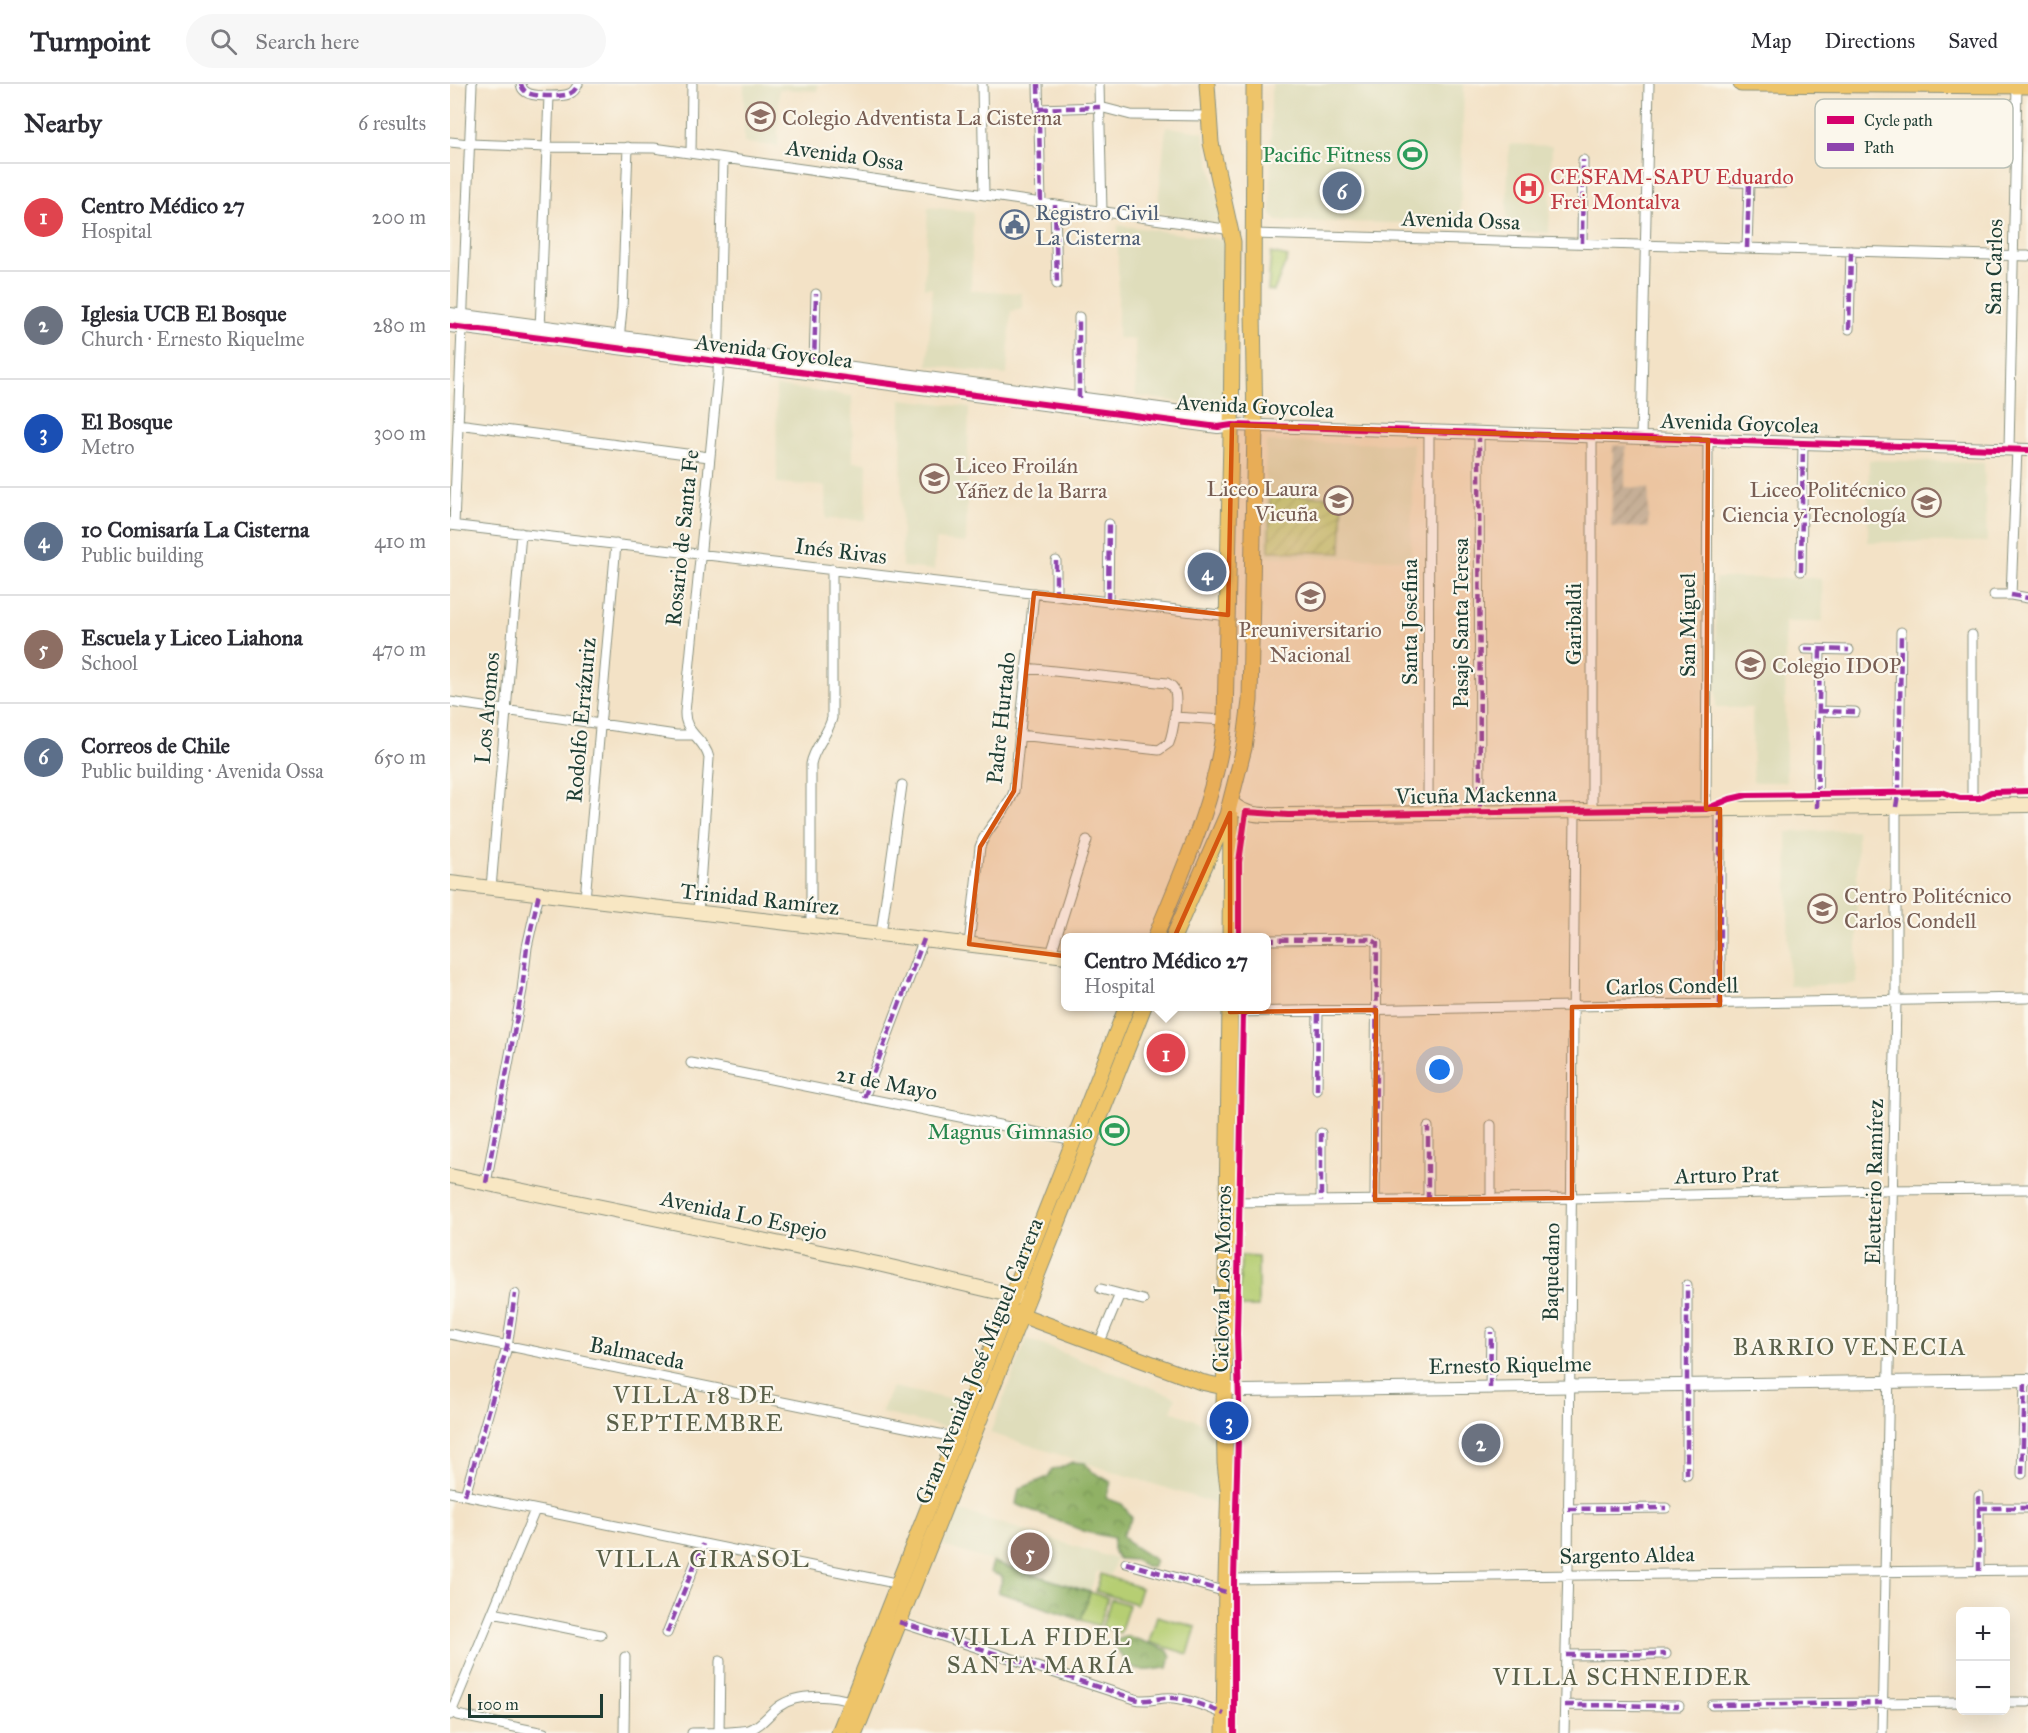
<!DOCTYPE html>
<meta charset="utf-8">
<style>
:root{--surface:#fff;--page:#f7f7f7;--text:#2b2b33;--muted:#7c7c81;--line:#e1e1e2;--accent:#b45309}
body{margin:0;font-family:"IM FELL Great Primer",serif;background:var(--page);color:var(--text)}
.controls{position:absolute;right:18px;bottom:18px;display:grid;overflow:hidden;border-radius:9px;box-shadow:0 6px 24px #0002}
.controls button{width:54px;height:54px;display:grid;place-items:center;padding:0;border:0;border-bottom:2px solid var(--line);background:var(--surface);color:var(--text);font:30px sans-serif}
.scale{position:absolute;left:18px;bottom:15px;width:135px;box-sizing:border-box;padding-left:6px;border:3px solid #1f3d34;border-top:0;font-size:16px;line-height:21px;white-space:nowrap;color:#1f3d34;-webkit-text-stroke:4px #fbf7ec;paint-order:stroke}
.you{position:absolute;left:990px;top:986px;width:21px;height:21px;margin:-15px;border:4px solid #fff;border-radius:50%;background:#1a73e8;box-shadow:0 0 0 9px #1a73e833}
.badge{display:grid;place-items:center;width:39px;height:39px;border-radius:50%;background:var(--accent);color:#fff;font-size:20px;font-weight:700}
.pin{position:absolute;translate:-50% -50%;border:3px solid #fff;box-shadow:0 2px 6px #0006}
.popup{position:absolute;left:611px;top:849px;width:210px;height:78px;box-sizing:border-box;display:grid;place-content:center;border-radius:9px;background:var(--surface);filter:drop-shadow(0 2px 4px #0005);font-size:20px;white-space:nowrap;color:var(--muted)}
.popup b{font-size:22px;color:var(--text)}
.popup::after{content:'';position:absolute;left:50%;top:100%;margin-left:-12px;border:12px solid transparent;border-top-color:var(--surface)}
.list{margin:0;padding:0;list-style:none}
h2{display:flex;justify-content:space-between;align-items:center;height:78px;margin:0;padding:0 24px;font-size:26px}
h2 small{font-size:20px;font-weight:400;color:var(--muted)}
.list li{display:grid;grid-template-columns:39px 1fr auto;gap:18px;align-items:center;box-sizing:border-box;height:108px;padding:0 24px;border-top:2px solid var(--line)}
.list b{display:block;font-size:22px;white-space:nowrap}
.list p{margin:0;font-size:20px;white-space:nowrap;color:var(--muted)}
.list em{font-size:20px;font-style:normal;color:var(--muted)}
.icon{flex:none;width:33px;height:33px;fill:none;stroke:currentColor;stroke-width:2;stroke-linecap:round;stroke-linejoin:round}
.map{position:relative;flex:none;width:1578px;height:1649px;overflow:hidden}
header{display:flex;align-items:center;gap:36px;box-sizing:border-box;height:84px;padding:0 30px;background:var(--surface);border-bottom:2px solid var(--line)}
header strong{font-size:28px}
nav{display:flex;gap:33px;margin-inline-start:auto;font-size:21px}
.search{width:420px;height:54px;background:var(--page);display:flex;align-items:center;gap:15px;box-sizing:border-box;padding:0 21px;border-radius:33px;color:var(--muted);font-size:22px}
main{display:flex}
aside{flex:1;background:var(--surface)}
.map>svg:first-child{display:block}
.built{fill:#dfddbb}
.industrial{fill:url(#industrial-furrows)}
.green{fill:#b6ce73;stroke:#6a8654;stroke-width:1.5}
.forest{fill:url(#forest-crowns);stroke:#58774c;stroke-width:1.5}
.garden{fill:url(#garden-furrows);stroke:#6a8654;stroke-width:1.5}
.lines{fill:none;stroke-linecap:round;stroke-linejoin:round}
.minor-casing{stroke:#89907d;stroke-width:11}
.tertiary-casing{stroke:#89907d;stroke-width:14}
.secondary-casing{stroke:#89907d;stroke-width:16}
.primary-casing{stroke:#89907d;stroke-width:17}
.minor{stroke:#fff;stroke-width:9}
.tertiary{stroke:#fff;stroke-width:12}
.secondary{stroke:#f8e7c3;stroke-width:14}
.primary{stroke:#eec469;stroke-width:15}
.quiet{stroke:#8e44ad;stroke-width:4.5;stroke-dasharray:9 4.5;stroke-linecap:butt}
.cycleway-casing{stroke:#fbf7ec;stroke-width:10}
.cycleway{stroke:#d6006c;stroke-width:6}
.marked{fill:#d45610;fill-opacity:0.2;stroke:#d45610;stroke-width:4.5;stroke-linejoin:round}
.labels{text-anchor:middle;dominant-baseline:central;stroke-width:4.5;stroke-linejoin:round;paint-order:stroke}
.education-label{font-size:22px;fill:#785e54;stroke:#fbf7ec;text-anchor:start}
.leisure-label{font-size:22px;fill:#27864d;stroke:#fbf7ec;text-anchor:end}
.street-label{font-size:22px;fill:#1f3d34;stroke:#fbf7ec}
.health-label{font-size:22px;fill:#be3a42;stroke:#fbf7ec;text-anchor:start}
.service-label{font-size:22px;fill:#4e5e75;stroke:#fbf7ec;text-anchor:start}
.neighbourhood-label{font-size:24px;letter-spacing:1.5px;fill:#5a6049;stroke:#fbf7ec}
.key{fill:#fbf7ec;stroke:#b9bfb5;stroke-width:1.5}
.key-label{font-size:16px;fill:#1f3d34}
</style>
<header>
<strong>Turnpoint</strong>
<div class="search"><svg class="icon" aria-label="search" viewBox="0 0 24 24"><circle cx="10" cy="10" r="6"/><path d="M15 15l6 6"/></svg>Search here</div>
<nav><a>Map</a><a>Directions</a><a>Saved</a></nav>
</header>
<main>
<aside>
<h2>Nearby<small>6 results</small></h2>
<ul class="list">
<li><span class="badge" style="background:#e0444e">1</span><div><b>Centro Médico 27</b><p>Hospital</p></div><em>200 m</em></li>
<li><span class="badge" style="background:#6b7280">2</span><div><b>Iglesia UCB El Bosque</b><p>Church · Ernesto Riquelme</p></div><em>280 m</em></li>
<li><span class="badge" style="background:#1a4fb4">3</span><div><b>El Bosque</b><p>Metro</p></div><em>300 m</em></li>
<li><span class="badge" style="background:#5c6f8a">4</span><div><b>10 Comisaría La Cisterna</b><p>Public building</p></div><em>410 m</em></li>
<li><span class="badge" style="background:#8d6e63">5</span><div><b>Escuela y Liceo Liahona</b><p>School</p></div><em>470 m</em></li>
<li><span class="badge" style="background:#5c6f8a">6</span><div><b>Correos de Chile</b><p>Public building · Avenida Ossa</p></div><em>650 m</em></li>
</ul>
</aside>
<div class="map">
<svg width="1578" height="1649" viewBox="0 0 1578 1649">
<defs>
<pattern id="industrial-furrows" width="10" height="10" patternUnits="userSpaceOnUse" patternTransform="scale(1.5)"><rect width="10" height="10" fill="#c3c6b9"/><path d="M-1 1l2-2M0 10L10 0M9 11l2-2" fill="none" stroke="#9ea297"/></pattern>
<pattern id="forest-crowns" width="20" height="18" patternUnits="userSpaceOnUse" patternTransform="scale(1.5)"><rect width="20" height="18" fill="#90b165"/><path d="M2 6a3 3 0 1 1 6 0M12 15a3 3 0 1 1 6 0" fill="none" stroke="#759154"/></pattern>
<pattern id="garden-furrows" width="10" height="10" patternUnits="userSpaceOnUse" patternTransform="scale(1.5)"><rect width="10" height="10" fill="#b6ce73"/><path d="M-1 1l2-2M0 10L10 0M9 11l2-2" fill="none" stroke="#93a85f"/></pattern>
</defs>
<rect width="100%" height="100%" fill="#fbf7ec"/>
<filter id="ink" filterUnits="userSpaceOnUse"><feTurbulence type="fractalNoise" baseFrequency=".0167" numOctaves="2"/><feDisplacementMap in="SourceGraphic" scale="12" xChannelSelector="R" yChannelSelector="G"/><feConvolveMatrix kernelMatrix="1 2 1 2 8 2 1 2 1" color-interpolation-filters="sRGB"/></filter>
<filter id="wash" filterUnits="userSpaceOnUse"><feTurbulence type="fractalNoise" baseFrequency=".008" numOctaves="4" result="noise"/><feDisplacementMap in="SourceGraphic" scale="24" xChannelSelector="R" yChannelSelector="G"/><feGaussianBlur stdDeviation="1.35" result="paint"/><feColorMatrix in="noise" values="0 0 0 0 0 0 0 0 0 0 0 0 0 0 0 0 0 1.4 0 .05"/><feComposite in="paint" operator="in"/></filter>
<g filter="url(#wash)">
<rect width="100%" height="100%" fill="#f3e2c6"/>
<path class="built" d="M294,0H368L367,7L329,5L328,62L294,59Z
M823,0H1014L1010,140L827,137L821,130V7Z
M716,43L753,48L774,141L707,129Z
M1059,60L1102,62L1099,149L1056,147Z
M478,123L523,128L521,206L571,209L573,225L561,227L557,291L478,281L482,204H474Z
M668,141L775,156V324L686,312L685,256L668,254Z
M326,302L402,312L403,378L417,379L416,436L376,435L375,402L327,399Z
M451,315L519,323L516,459L486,456L484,486L452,483Z
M816,358L963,360L961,475L814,473Z
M1419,376L1534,379L1537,458H1418Z
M1265,494H1372L1373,538H1335L1336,698H1303L1302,624H1266Z
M1407,746V900L1339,902L1337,748Z
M577,1255L726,1313L721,1327L769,1345L767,1420L540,1349Z
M442,1303L509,1317L498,1344L431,1329Z
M505,1425L666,1475L661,1491L647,1487L640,1508L493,1462Z"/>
<path class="industrial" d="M1163,361L1176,362L1175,403L1199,404L1198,444L1161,443Z"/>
<path class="green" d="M821,169L838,173L824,207L818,206Z
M791,1172L808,1173V1223H792L789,1219Z
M651,1490L691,1504L686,1520L646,1507Z
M640,1508L658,1514L649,1542L631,1536Z
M661,1515L679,1521L670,1549L652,1543Z
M707,1532L746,1543L738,1570L699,1558Z"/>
<path class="forest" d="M622,1378L635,1379L641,1387L661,1398L656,1414L672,1420L682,1434L672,1451L677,1458L705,1476L702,1483L695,1482L685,1476L669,1475C662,1467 662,1464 664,1454L636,1448L566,1420L569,1405L598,1393L602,1385L610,1384Z
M543,1478L640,1508L631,1536L548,1508L553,1493L540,1488Z
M678,1552L717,1566L721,1572L718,1584C705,1584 689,1591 679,1581C673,1576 670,1567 663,1561V1557Z"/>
<path class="garden" d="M820,411L893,413L891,469L819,467Z"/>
</g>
<g filter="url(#ink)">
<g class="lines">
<defs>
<path id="minor" d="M71,0C72,4 72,5 76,8C82,13 111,13 119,10C124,8 126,5 128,0
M532,0L534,111
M588,0L591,119
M649,0L652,128
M589,25L650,23L681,31L759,32
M0,58L19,60L97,63L204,64L782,146
M241,69L242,0
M1282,98L1333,99
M605,121L607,200
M803,150L1578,172
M1132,159L1133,76
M1297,164L1299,99
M1399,245L1401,167
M90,246L99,12
M169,256L172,225L178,63
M364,279L366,210
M629,314V233
M8,340L259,373
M1029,349L1030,729
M1191,354L1199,0
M1559,365L1567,2
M0,441L778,532
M4,441L22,0
M606,477V511
M1351,487L1353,359
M1544,511H1561L1567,365
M1561,511L1578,514
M658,517L659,440
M1355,565L1399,566
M0,618L226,651H243
M1369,627L1405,628
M724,633L775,636
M569,651L709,666L719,659C723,649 729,615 724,605C722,601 720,601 717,599L576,584
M1522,721V551
M1367,724L1370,566
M1256,725L1258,356
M1142,727V352
M978,729L979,347
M41,804L71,449
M135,815L166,460
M248,829L259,674C255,655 234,649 235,628L268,291L273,74
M361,841V680C364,663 378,651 382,634V485
M431,850L452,701
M816,856L921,855L927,859L925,1116
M519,860L530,763C537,741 557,729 564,707L584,509
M601,870L637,756
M1270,921V725
M780,928L1578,914
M241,979L624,1056
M867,1006L868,927
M414,1014L474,855
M871,1049V1117
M36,1099L72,906L77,863L89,809
M1041,1115V1041
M978,1116V1043
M778,1118L1122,1114L1431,1106L1578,1105
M651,1205L693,1216
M0,1250L509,1354
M649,1260L670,1210
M1040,1304L1041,1248
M1572,1390L1575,1297
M1237,1391V1201
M0,1408L450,1500
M15,1411L57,1263L65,1210
M1529,1424H1578
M1118,1425L1216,1424
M676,1479L776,1508
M1529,1487V1412
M776,1495L1578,1486
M43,1529L151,1551
M449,1538L685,1615C698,1619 711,1612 724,1614C741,1616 758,1623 774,1630
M217,1549L253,1460
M1116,1571L1216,1570
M1556,1618H1578
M1115,1621L1229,1622
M1262,1621L1510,1618
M0,1623L7,1631L94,1649
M0,1631L85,1426
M174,1649L175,1573
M242,1649C260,1649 282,1649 299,1646C311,1642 318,1631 328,1623C348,1608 383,1611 405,1619
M269,1649L270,1577
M1114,1649L1118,1482L1125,727
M1432,1649L1446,916V723L1449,705L1451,548"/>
<path id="tertiary" d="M0,230L769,333L776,335L782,341
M0,242L768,343L782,341L1578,366
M774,1303L794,1307L1578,1296"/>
<path id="secondary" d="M781,718C796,734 818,731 838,731L1578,721
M0,799L616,872
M0,1092L428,1180L573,1214"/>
<path id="primary" d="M1291,0L1578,2
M705,854C734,783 767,713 775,636L781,353L783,158L761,59L757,0
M723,854L777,731L794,664L800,617L805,342L803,228L804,0
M780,854L781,733
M563,1228L751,1298L774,1303
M778,1405L775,1379L774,1323L780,922
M389,1649L677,922
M405,1649L694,922
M774,1649L776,1495L779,1398"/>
</defs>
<use href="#minor" class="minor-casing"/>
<use href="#tertiary" class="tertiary-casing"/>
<use href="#secondary" class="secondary-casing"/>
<use href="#primary" class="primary-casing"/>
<use href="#minor" class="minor"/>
<use href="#tertiary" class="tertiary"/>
<use href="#secondary" class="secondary"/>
<use href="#primary" class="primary"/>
<path class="quiet" d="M71,0C72,4 72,5 76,8C82,13 111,13 119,10C124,8 126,5 128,0
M588,0L591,119
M589,25L650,23
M1282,98L1333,99
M605,121L607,200
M1132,159L1133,76
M1297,164L1299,99
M1399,245L1401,167
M364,279L366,210
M629,314V233
M1029,349L1030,729
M606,477V511
M1351,487L1353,359
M1561,511L1578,514
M658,517L659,440
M1355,565L1399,566
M1369,627L1405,628
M1446,723L1449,705L1451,548
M1367,724L1370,566
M816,856L921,855L927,859L925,1116
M1270,921V725
M867,1006L868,927
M414,1014L474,855
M871,1049V1117
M36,1099L72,906L77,863L89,809
M978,1116V1043
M1040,1304L1041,1248
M1572,1390L1575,1297
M1237,1391V1201
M15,1411L57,1263L65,1210
M1529,1424H1578
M1118,1425L1216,1424
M676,1479L776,1508
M1529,1487V1412
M449,1538L685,1615C698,1619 711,1612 724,1614C741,1616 758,1623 774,1630
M217,1549L253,1460
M1116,1571L1216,1570
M1115,1621L1229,1622
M1262,1621L1432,1619"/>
<defs>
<path id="cycleway" d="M0,242L768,343L782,341L1578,366
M789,854V778L796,728L838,731L1256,725L1280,715L1297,711L1492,708L1510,714H1529L1541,708L1578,707
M784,1649V1495L789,1318L787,1250L793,928L791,922"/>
</defs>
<use href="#cycleway" class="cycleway-casing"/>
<use href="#cycleway" class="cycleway"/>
</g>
</g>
<path class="marked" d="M782,341L1258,356L1256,725H1270V921L1122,923V1114L925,1116L926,926L780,928V729L703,901L693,882L519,860L530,763L564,707L584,509L778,531Z"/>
<defs>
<symbol id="school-ring" viewBox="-11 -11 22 22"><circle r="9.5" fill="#fbf7ec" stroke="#8d6e63" stroke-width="1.5"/><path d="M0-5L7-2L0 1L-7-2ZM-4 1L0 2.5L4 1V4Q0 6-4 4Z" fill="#8d6e63"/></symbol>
<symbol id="stadium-ring" viewBox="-11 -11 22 22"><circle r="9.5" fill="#fbf7ec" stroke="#2e9e5b" stroke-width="1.5"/><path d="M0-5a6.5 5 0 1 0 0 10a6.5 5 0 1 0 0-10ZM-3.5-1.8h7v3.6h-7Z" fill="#2e9e5b"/></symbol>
<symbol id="hospital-ring" viewBox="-11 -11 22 22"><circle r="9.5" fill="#fbf7ec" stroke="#e0444e" stroke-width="1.5"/><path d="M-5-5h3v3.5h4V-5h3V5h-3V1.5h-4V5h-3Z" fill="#e0444e"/></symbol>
<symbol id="civic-ring" viewBox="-11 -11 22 22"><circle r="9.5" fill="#fbf7ec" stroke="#5c6f8a" stroke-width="1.5"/><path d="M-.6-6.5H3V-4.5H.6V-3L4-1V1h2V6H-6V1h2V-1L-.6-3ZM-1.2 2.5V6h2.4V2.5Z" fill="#5c6f8a"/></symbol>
</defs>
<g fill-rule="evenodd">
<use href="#school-ring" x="294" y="16" width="33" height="33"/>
<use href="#stadium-ring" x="946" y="54" width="33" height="33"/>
<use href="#hospital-ring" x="1062" y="88" width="33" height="33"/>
<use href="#civic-ring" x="548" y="124" width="33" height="33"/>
<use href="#school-ring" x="468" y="378" width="33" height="33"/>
<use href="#school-ring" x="872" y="400" width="33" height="33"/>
<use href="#school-ring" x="1460" y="402" width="33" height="33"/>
<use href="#school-ring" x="844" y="496" width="33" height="33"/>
<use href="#school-ring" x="1284" y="564" width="33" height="33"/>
<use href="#school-ring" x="1356" y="808" width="33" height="33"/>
<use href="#stadium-ring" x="648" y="1030" width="33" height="33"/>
</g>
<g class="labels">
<g class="education-label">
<text x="332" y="33">Colegio Adventista La Cisterna</text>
<text x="505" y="381">Liceo Froilán<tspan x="505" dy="25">Yáñez de la Barra</tspan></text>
<text x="868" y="404" text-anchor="end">Liceo Laura<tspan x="868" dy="25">Vicuña</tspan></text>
<text x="1456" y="405" text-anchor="end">Liceo Politécnico<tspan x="1456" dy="25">Ciencia y Tecnología</tspan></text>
<text x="860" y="545" text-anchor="middle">Preuniversitario<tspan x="860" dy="25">Nacional</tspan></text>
<text x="1322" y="581">Colegio IDOP</text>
<text x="1394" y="811">Centro Politécnico<tspan x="1394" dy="25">Carlos Condell</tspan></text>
</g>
<g class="leisure-label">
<text x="941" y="70">Pacific Fitness</text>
<text x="643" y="1047">Magnus Gimnasio</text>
</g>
<g class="street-label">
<text transform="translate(395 71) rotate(8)">Avenida Ossa</text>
<text transform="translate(1011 136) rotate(2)">Avenida Ossa</text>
<text transform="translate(1544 183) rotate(-89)">San Carlos</text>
<text transform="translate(324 267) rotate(7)">Avenida Goycolea</text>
<text transform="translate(805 322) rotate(3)">Avenida Goycolea</text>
<text transform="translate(1290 339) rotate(2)">Avenida Goycolea</text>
<text transform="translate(232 454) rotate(-84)">Rosario de Santa Fe</text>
<text transform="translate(391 467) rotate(7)">Inés Rivas</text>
<text transform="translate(959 538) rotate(-90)">Santa Josefina</text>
<text transform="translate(1010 539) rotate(-90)">Pasaje Santa Teresa</text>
<text transform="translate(1123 540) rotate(-90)">Garibaldi</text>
<text transform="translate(1237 541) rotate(-90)">San Miguel</text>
<text transform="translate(37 624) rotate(-85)">Los Aromos</text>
<text transform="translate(551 634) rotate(-84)">Padre Hurtado</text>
<text transform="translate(131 636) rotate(-85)">Rodolfo Errázuriz</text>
<text transform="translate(1026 711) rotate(-1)">Vicuña Mackenna</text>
<text transform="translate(310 815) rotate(6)">Trinidad Ramírez</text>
<text transform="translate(1222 902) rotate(-1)">Carlos Condell</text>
<text transform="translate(437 999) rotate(11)">21 de Mayo</text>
<text transform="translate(1277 1091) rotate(-1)">Arturo Prat</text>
<text transform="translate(1424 1098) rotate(-89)">Eleuterio Ramírez</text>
<text transform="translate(294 1131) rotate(12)">Avenida Lo Espejo</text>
<text transform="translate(1101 1188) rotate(-89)">Baquedano</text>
<text transform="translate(772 1195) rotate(-89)">Ciclovía Los Morros</text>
<text transform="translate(187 1269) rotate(11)">Balmaceda</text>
<text transform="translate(529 1277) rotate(-68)">Gran Avenida José Miguel Carrera</text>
<text transform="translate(1060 1281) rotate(-1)">Ernesto Riquelme</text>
<text transform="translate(1177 1471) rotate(-1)">Sargento Aldea</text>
</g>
<g class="health-label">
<text x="1100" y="92">CESFAM-SAPU Eduardo<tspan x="1100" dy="25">Frei Montalva</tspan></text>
</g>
<g class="service-label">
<text x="585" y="128">Registro Civil<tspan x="585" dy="25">La Cisterna</tspan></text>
</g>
<g class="neighbourhood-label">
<text x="1400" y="1263">BARRIO VENECIA</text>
<text x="245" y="1311">VILLA 18 DE<tspan x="245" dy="28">SEPTIEMBRE</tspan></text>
<text x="253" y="1475">VILLA GIRASOL</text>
<text x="591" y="1553">VILLA FIDEL<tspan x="591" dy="28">SANTA MARÍA</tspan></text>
<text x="1172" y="1593">VILLA SCHNEIDER</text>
</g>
</g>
<rect x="1365" y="15" width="198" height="69" rx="9" class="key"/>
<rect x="1377" y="32" width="27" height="8" fill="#d6006c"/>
<rect x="1377" y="59" width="27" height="8" fill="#8e44ad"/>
<g class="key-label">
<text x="1414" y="42">Cycle path</text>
<text x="1414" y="69">Path</text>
</g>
</svg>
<div class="controls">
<button>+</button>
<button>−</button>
</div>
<div class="scale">100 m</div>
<div class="you"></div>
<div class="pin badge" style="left:716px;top:969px;background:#e0444e">1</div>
<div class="popup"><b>Centro Médico 27</b>Hospital</div>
<div class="pin badge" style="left:1031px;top:1359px;background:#6b7280">2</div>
<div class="pin badge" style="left:779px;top:1337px;background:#1a4fb4">3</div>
<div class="pin badge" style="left:757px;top:488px;background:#5c6f8a">4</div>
<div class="pin badge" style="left:580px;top:1468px;background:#8d6e63">5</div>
<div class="pin badge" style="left:892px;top:107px;background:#5c6f8a">6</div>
</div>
</main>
